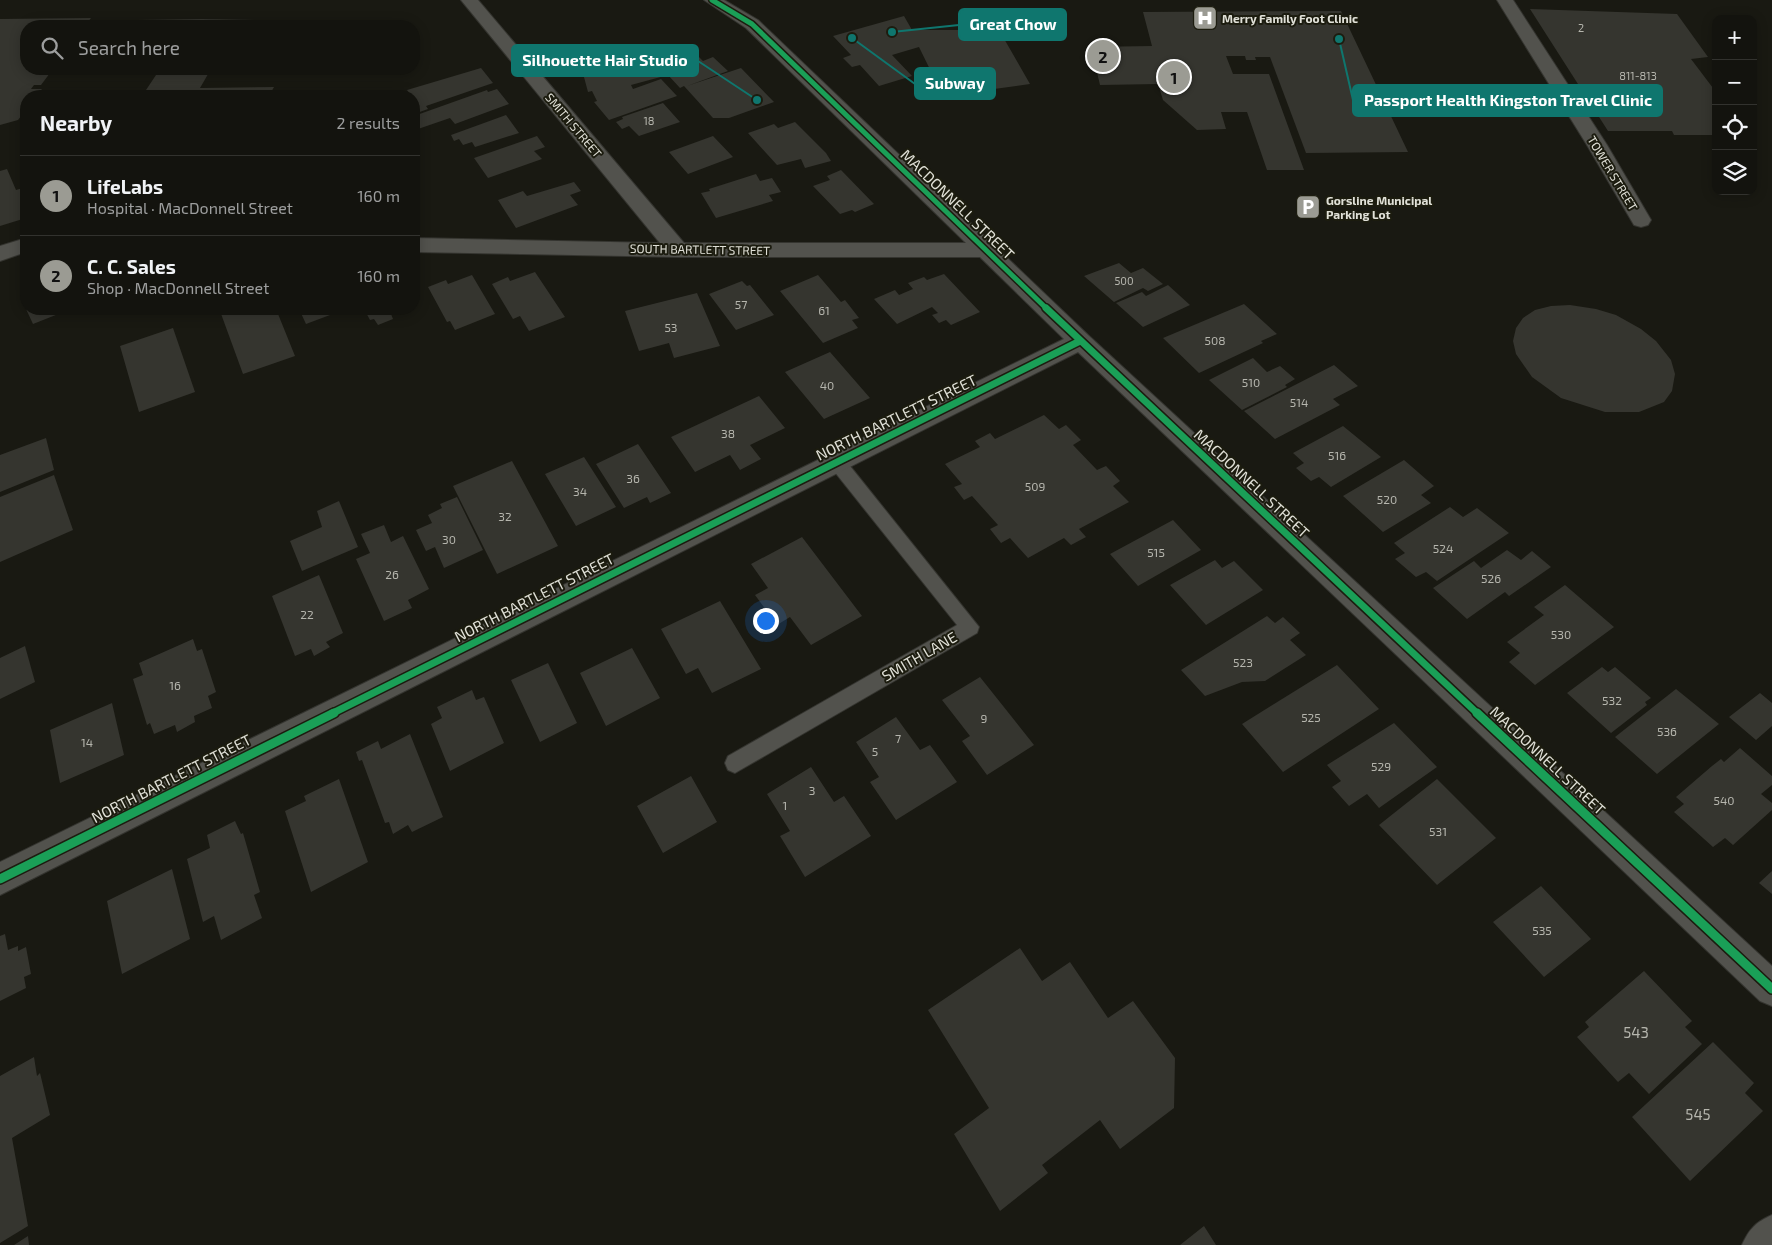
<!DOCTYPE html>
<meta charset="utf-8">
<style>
:root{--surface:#13130e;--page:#1c1c17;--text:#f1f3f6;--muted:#9d9e9e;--line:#32322e;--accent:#9b9b93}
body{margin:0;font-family:"Exo 2",sans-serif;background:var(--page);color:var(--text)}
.controls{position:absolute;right:15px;top:15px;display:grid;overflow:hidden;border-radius:10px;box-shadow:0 2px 12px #0003}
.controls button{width:45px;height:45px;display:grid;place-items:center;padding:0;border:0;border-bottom:1px solid var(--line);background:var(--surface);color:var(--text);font:25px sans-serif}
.you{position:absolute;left:765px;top:620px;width:18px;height:18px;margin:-12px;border:4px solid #fff;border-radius:50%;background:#1a73e8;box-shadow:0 0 0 8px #1a73e833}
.badge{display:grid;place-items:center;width:32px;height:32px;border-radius:50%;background:var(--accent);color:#111;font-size:16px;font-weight:700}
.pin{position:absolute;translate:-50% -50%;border:2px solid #fff;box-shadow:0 1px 5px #0006}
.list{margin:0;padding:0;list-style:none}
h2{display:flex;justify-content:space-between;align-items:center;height:65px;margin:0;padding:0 20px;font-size:21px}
h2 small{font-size:16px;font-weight:400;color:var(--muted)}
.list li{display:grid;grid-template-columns:32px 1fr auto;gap:15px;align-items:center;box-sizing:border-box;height:80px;padding:0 20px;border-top:1px solid var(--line)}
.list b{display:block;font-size:19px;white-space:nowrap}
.list p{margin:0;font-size:16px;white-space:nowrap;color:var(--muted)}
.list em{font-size:16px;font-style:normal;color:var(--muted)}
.icon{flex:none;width:28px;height:28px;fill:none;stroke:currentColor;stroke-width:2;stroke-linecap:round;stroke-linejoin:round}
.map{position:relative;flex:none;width:1772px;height:1245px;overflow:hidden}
.search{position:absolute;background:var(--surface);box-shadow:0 2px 12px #0003;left:20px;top:20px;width:400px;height:55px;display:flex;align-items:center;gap:12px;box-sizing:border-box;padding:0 18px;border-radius:20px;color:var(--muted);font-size:19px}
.panel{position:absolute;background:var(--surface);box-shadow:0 2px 12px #0003;left:20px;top:90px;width:400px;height:225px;border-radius:20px}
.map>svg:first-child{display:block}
.building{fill:#35352f}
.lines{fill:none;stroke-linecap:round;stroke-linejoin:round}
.lane-casing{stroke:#34342f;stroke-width:2}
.street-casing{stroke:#34342f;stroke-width:2}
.secondary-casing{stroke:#34342f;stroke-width:2}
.lane{fill:#52524d;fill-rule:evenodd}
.street{fill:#52524d;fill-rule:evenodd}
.secondary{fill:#52524d;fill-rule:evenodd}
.cycleway-far2-casing{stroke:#1c1c0f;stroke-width:8}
.cycleway-far1-casing{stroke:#1c1c0f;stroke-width:10}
.cycleway-casing{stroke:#1c1c0f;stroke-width:12}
.cycleway-far2{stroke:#1a9f57;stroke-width:5}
.cycleway-far1{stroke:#1a9f57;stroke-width:7}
.cycleway{stroke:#1a9f57;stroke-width:9}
.labels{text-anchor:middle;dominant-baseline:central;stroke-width:4;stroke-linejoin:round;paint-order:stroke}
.far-number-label{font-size:11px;fill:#b6b6ae}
.far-poi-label{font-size:12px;font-weight:bold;fill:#e1e1d8;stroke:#1c1c0f;text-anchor:start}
.far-street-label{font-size:12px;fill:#e1e1d8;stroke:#1c1c0f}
.number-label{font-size:12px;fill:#b6b6ae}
.street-label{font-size:15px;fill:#e1e1d8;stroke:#1c1c0f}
.near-number-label{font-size:15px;fill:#b6b6ae}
.leader{fill:none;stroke:#0f766e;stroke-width:2}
.callout-dot{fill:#0f766e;stroke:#1c1c0f;stroke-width:2}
.callout{fill:#0f766e;stroke:#0f766e;stroke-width:2}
.callout-label{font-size:16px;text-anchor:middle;font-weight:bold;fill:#fff}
</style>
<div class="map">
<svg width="1772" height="1245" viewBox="0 0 1772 1245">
<rect width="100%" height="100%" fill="#191912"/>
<path class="building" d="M1530,9L1677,14L1708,57L1691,59L1716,92V135H1674L1672,131H1608Z
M1341,11L1408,152L1306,153L1270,57H1255L1256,60H1246L1245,56H1226L1233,74H1269L1304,170H1267L1247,112H1221L1226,129L1197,130L1163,100L1158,84L1100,85L1091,47L1152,46L1143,12Z
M904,16L912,30H999L1030,84L943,96L919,47L892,55L912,76L879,86L860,65L852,67L843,58L851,55L833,36Z
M91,18L85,26H26V69H53L41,85H34L31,89H42L36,96H26V110L18,120L0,125V19Z
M202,19L258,20L260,25L133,26L137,20Z
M689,47L703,61L713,57L728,71L687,86L741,68L774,102L729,118H713L684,86L680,88L668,75L631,85L633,89L661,79L677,96L609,120L594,102L597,101L592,91L588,92L581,66Z
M481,68L493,83L426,106L428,109L414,114V96H411L407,90Z
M160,69H211L200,88L274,87L269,96H142Z
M329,69H358L356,73H327Z
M497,89L509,104L455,124L450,118L418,129L414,123V116L487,90L488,92Z
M663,103L680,122L639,136L629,126L622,129L616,122L623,119L622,117Z
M506,115L519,133L475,147L472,142L463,145L459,139L454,141L451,135Z
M795,122L826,153L831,161L805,168L801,159L777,165L748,133L774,124L778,128Z
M537,136L545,147L534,151L542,159L488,178L474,158Z
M713,136L733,157L688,174L669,152Z
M7,169L16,190L26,187V218L0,226V171Z
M841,170L874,204L855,212L852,210L840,214L813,186L830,180L827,176Z
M756,174L760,181L772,178L781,192L769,195L773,201L716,218L701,193L710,191L709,189Z
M574,182L581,191L570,195L578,205L516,228L498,200L523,191L527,196Z
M1119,263L1131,273L1143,268L1163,284L1148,291L1143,288L1114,302L1084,276Z
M535,272L565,317L529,331L520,316L513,319L492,284L508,277L510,281Z
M944,274L980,312L951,325L946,320L939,323L932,315L938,313L932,307L897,324L874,299L895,290L899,295L913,289L908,283L924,277L927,280Z
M472,275L495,314L455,330L450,321L447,322L428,287L446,280L448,284Z
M818,275L841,302L845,300L859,318L852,320L858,328L823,343L780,291Z
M742,281L747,286L750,285L774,315L736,330L709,294Z
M1168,285L1190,305L1143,327L1116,303L1142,292L1146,296Z
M697,293L720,346L674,358L669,343L639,351L625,311Z
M1244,304L1277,334L1261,341L1263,343L1199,373L1163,338Z
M1570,305L1596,309L1616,315L1641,329L1656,341L1671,360L1675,374L1672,391L1664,402L1639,412H1605L1561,398L1532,377L1516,354L1513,341L1516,328L1523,318L1535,310L1551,306Z
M26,309H71L33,324Z
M228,309H276L295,356L243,374L220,311Z
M299,309H346L306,324Z
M364,309H403L391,314L393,319L378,325L374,319L370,320Z
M173,328L195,392L139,412L120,346Z
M830,352L870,398L824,419L785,372Z
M1253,358L1267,372L1280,366L1295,379L1285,385L1287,387L1242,410L1209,380Z
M1334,365L1358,386L1333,399L1340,405L1275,439L1244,411Z
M759,396L785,428L750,445L761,459L740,470L730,455L695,472L671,437Z
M1044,415L1059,429L1066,425L1081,440L1073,445L1097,470L1106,466L1120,481L1113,486L1129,502L1079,529L1086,537L1071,545L1064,538L1028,558L1010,538L1001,543L990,529L998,525L972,496L964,500L954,487L962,484L945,464L980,447L975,441L990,433L995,439Z
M1343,426L1381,457L1331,487L1319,477L1311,481L1296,468L1304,463L1293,453Z
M46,438L54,470L0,492V455Z
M638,444L671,493L650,503L647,497L624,508L596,464Z
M584,457L616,507L576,526L545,474Z
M1404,460L1434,486L1421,495L1431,503L1383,532L1343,496Z
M512,461L558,546L497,574L453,486Z
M54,475L73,530L0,562V497Z
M457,497L483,550L444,568L435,547L426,551L416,530L432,523L428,515L442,508L440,504Z
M339,501L358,547L302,571L290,541L322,527L317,511Z
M1450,507L1463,517L1477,508L1509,533L1437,581L1426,572L1416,577L1395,559L1405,553L1394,543Z
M1173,520L1201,550L1138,586L1110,554Z
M384,525L391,542L403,536L429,589L408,600L412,608L384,621L356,559L370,553L361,534Z
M802,537L862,616L811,645L790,617L777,625L755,595L768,588L751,564Z
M1507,550L1521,560L1532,551L1551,567L1509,596L1505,592L1467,619L1433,588L1474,561L1481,568Z
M1215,560L1222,568L1234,561L1263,590L1206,625L1170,585Z
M319,575L343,633L326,642L330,647L314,656L311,649L295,656L272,596Z
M1565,585L1614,627L1535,685L1509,662L1520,653L1507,642L1544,615L1534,607Z
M720,601L761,669L712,693L698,668L686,674L661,629Z
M1267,616L1275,623L1283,617L1300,633L1290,640L1306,655L1265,681L1242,682L1205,696L1181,670Z
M193,639L197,651L202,649L216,692L208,696L212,708L194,716L195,722L177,732L175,725L154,734L150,723L147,725L133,679L143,675L139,663Z
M25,646L35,682L0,699V658Z
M632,648L660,698L606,726L580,673Z
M548,663L577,723L540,742L511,680Z
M1337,665L1379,709L1283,772L1242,724Z
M1602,667L1608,672L1615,667L1651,698L1645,702L1647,705L1611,733L1567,693Z
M980,677L1034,745L987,775L962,741L970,736L942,700Z
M1676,689L1719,724L1657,774L1615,737Z
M472,690L476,700L484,697L504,743L450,771L431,724L442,718L437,707Z
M1760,693L1772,703V726L1756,740L1729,717Z
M112,703L124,755L60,783L50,730Z
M896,717L920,750L930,745L957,782L896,820L870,782L879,777L856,742Z
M1394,723L1437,767L1379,808L1367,794L1349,806L1332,787L1341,781L1327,765Z
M410,734L443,817L412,832L408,825L393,834L389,822L385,823L362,760L359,761L356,752L378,741L381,749Z
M1740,748L1772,776V785L1761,794L1772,803V810L1733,845L1725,838L1713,847L1674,812L1684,804L1676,797L1712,766L1721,759L1724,762Z
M811,767L834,802L844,796L871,836L805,877L780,836L790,831L767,794Z
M691,776L717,822L663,853L637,806Z
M339,779L368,862L311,892L285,811L306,801L304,796Z
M1437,779L1496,838L1437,885L1379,825Z
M235,821L241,834L243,833L260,892L254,895L262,918L221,940L214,916L203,922L187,859L210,848L207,835Z
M172,869L190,939L122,974L107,901Z
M1772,871V894L1759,883Z
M1541,886L1591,939L1544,977L1493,922Z
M5,934L8,950L18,946V951L26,947L31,974L24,977L26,988L0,1001V936Z
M1020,948L1042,981L1070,962L1108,1018L1133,1001L1175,1058L1174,1108L1120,1149L1100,1120L1042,1165L1048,1173L1000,1211L954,1134L989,1108L928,1010Z
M1644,971L1692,1021L1685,1027L1702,1044L1649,1094L1629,1073L1618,1082L1577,1037L1589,1027L1585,1022Z
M1713,1042L1754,1083L1745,1093L1763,1111L1690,1181L1632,1117Z
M34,1057L37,1076L40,1073L50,1115L12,1138L28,1226L0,1243V1076Z
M1204,1226L1216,1245H1180Z
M28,1236L29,1245H14Z"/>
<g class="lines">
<defs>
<path id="lane" d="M836,454L842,456L979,627L977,633L735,773L728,770L725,763L728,756L957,625L830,466L828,461L830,456Z"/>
<path id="street" d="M461,0H478L684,243H966L746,28L704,0H724L758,20L1088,335L1772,966V1006L1760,1001L1078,352L0,895V862L1064,339L980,257H678L414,252V238L660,243Z
M1497,0H1513L1607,145L1651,220L1648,225L1641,227L1634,225L1587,145Z
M26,238V252L0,261V246Z"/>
<path id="secondary" d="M1772,1215V1245H1742C1749,1229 1756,1222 1772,1215Z"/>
</defs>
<use href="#lane" class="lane-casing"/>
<use href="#street" class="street-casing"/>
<use href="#secondary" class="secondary-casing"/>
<use href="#lane" class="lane"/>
<use href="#street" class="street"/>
<use href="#secondary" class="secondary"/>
<defs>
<path id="cycleway-far2" d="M712,0L752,24L1047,309"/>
<path id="cycleway-far1" d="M1046,308L1478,714
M331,714L1080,341"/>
<path id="cycleway" d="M1477,713L1772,989
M0,879L334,713"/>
</defs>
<use href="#cycleway-far2" class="cycleway-far2-casing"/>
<use href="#cycleway-far1" class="cycleway-far1-casing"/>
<use href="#cycleway" class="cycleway-casing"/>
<use href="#cycleway-far2" class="cycleway-far2"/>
<use href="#cycleway-far1" class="cycleway-far1"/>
<use href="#cycleway" class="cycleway"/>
</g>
<defs>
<symbol id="hospital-square" viewBox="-11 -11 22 22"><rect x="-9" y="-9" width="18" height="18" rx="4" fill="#9b9b93" stroke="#1c1c0f"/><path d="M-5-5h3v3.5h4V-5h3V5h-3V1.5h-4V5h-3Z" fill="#fff"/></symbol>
<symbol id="parking-square" viewBox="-11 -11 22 22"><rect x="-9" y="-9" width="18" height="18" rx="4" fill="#9b9b93" stroke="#1c1c0f"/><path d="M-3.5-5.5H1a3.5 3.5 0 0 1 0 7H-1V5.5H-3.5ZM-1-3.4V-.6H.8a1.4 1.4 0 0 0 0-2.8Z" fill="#fff"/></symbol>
</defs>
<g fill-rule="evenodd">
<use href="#hospital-square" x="1191" y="4" width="28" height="28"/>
<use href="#parking-square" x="1294" y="193" width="28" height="28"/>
</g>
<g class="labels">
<g class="far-number-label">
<text x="1581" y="27">2</text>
<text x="1638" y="75">811-813</text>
<text x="649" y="120">18</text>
<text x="1124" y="280">500</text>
</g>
<g class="far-poi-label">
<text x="1222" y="18">Merry Family Foot Clinic</text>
<text x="1326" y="200">Gorsline Municipal<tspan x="1326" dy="14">Parking Lot</tspan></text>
</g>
<g class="far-street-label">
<text transform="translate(574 125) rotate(50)">SMITH STREET</text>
<text transform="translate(1613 173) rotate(59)">TOWER STREET</text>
<text transform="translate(700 249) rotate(1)">SOUTH BARTLETT STREET</text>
</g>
<g class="number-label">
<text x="741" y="304">57</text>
<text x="824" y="310">61</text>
<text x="671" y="327">53</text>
<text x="1215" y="340">508</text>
<text x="1251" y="382">510</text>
<text x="827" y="385">40</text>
<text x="1299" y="402">514</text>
<text x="728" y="433">38</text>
<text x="1337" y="455">516</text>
<text x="633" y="478">36</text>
<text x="1035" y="486">509</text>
<text x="580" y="491">34</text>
<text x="1387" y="499">520</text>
<text x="505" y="516">32</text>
<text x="449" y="539">30</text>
<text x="1443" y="548">524</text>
<text x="1156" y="552">515</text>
<text x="392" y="574">26</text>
<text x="1491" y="578">526</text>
<text x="307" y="614">22</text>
<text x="1561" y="634">530</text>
<text x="1243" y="662">523</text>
<text x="175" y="685">16</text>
<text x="1612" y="700">532</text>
<text x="1311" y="717">525</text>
<text x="984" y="718">9</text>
<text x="1667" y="731">536</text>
<text x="898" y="738">7</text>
<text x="87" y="742">14</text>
<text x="875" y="751">5</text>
<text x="1381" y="766">529</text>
<text x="812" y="790">3</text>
<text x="1724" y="800">540</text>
<text x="785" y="805">1</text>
<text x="1438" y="831">531</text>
<text x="1542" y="930">535</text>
</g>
<g class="street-label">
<text transform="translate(958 204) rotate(44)">MACDONNELL STREET</text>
<text transform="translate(896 417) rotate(-26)">NORTH BARTLETT STREET</text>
<text transform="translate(1252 483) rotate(43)">MACDONNELL STREET</text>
<text transform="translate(534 597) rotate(-27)">NORTH BARTLETT STREET</text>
<text transform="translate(919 656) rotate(-30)">SMITH LANE</text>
<text transform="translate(1548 760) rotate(43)">MACDONNELL STREET</text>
<text transform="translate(171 778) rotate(-27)">NORTH BARTLETT STREET</text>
</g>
<g class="near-number-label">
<text x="1636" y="1032">543</text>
<text x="1698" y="1114">545</text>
</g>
</g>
<path class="leader" d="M892 32L959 25M757 100L698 61M852 38L915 84M1339 39L1353 100"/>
<g class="callout-dot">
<circle cx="892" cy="32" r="5"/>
<circle cx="757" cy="100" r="5"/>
<circle cx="852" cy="38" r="5"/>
<circle cx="1339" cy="39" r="5"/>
</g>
<g class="callout">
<rect x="959" y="9" width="107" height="31" rx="5"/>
<rect x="512" y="45" width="186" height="31" rx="5"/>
<rect x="915" y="68" width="80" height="31" rx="5"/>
<rect x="1353" y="85" width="309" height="31" rx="5"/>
</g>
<g class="callout-label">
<text x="1013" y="30">Great Chow</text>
<text x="605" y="66">Silhouette Hair Studio</text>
<text x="955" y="89">Subway</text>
<text x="1508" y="106">Passport Health Kingston Travel Clinic</text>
</g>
</svg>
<div class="controls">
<button>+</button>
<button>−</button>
<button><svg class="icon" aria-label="locate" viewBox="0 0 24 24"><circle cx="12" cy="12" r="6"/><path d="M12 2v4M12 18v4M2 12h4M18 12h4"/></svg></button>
<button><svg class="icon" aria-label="layers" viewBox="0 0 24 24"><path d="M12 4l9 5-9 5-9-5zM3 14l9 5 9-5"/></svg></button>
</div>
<div class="you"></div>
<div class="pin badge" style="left:1174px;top:77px">1</div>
<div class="pin badge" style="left:1103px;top:56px">2</div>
<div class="search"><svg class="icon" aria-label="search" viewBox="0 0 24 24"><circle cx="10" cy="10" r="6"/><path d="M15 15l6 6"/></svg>Search here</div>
<section class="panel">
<h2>Nearby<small>2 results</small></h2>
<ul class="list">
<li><span class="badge">1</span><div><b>LifeLabs</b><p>Hospital · MacDonnell Street</p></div><em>160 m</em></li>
<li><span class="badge">2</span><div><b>C. C. Sales</b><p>Shop · MacDonnell Street</p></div><em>160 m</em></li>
</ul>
</section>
</div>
